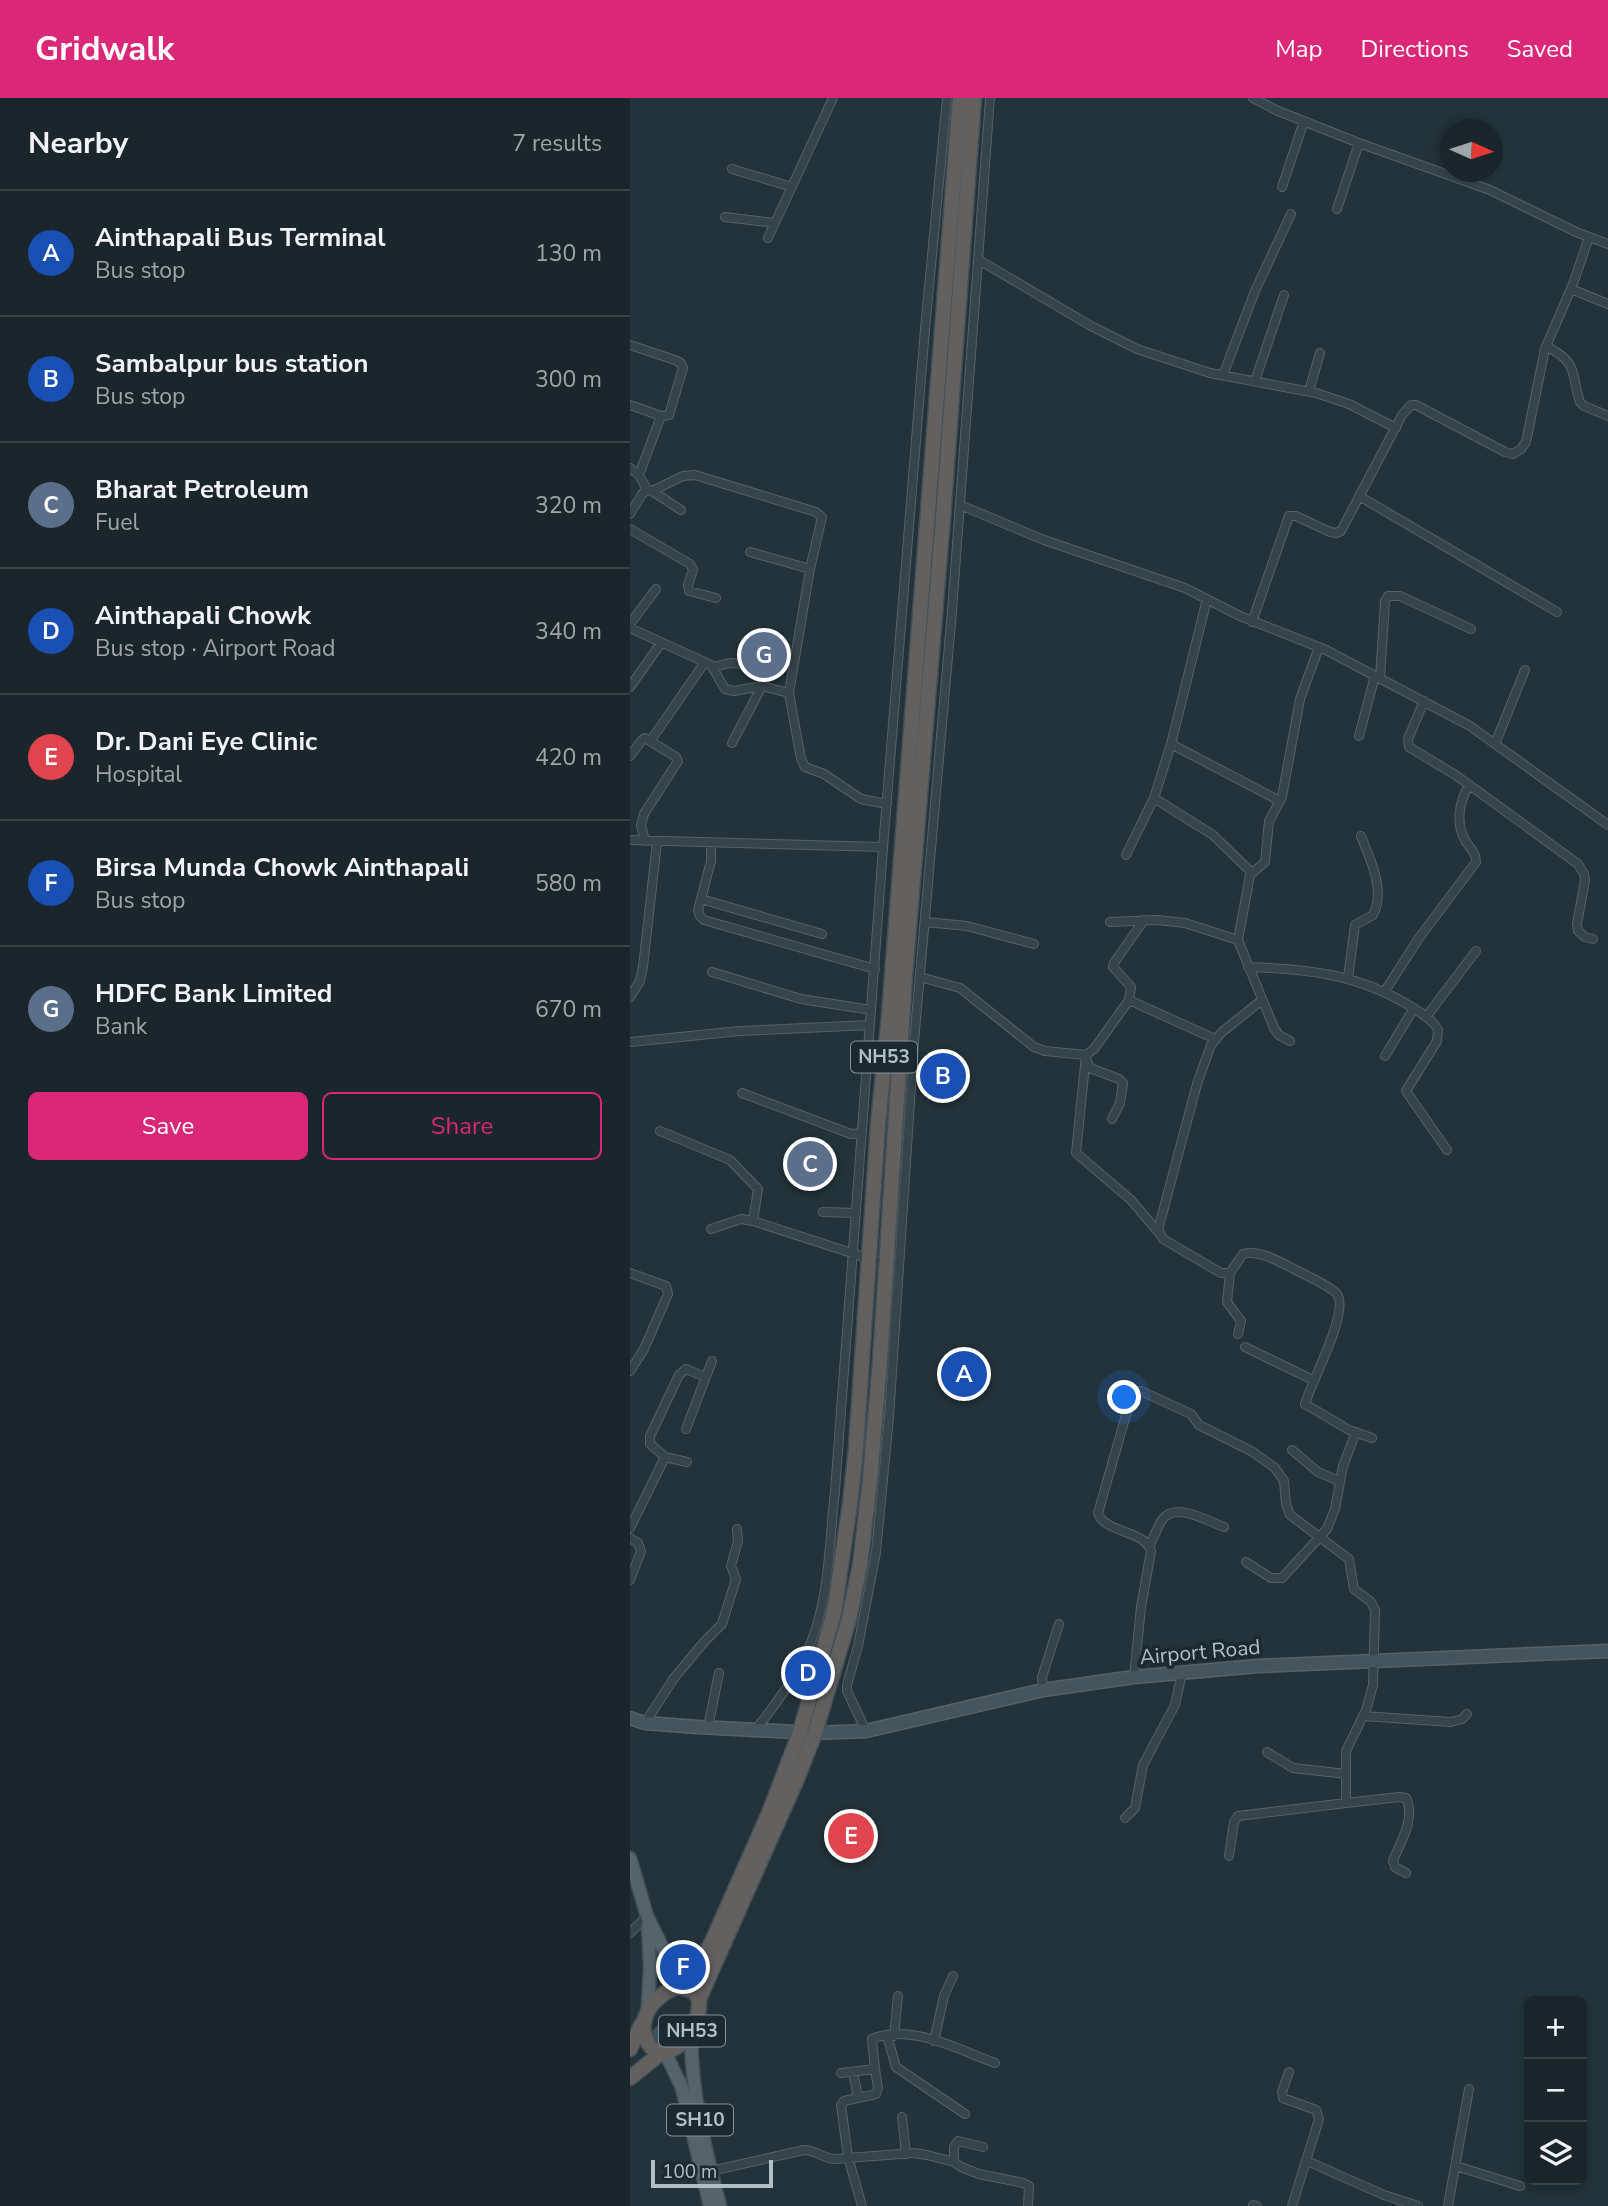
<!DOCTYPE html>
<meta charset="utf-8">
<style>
:root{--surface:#1a262c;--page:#232e34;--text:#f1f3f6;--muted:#9fa5a9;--line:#384348;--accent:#db2777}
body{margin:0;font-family:"Nunito Sans",sans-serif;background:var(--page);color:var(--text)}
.controls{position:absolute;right:21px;bottom:21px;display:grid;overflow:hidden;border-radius:10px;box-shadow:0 4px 10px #0003}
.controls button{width:63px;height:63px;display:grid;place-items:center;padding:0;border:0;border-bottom:2px solid var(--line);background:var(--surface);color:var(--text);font:35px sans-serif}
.compass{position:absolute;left:810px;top:21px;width:63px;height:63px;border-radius:50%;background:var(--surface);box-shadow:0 4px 10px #0003;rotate:93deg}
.scale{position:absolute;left:21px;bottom:18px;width:122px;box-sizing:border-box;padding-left:7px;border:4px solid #b2bfc7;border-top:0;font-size:19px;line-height:24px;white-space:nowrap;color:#b2bfc7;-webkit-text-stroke:5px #1c2930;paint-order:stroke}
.you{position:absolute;left:495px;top:1300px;width:24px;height:24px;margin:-18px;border:5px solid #fff;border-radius:50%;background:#1a73e8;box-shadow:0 0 0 10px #1a73e833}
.badge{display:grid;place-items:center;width:46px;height:46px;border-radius:50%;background:var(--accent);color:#fff;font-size:23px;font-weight:700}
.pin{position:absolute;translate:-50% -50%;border:4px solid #fff;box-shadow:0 2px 7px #0006}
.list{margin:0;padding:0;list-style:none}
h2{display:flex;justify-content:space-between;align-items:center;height:91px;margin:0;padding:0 28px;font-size:30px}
h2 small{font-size:23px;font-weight:400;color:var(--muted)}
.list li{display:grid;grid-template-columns:46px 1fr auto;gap:21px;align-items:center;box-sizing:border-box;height:126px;padding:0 28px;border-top:2px solid var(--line)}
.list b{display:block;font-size:26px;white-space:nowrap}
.list p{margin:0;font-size:23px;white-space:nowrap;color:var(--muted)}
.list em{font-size:23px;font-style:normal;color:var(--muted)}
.actions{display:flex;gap:14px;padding:21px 28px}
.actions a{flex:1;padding:16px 0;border:2px solid var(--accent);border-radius:10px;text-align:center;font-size:24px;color:var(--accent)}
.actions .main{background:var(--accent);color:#fff}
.icon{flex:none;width:38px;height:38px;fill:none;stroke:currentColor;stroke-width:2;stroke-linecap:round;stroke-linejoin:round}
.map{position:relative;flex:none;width:978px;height:2108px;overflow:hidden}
header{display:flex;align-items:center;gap:42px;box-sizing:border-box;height:98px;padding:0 35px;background:var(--accent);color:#fff}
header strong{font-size:33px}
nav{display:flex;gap:38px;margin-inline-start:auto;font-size:24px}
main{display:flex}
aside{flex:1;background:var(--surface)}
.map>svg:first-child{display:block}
.water{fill:#385461}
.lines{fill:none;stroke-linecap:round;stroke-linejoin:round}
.minor-casing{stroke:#556269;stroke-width:10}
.secondary-casing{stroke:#556269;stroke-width:15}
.primary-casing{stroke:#435057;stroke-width:15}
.trunk-casing{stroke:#424f56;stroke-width:17}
.minor{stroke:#37444b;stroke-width:8}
.secondary{stroke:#45555e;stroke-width:12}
.primary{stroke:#55646b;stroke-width:12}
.trunk{stroke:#636160;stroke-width:14}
.labels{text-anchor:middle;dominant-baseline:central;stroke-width:7;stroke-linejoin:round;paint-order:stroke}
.shield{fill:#1c2930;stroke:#85929a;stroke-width:2}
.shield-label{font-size:19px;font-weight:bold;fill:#b2bfc7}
.street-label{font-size:21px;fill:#b2bfc7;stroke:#1c2930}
</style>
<header>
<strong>Gridwalk</strong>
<nav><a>Map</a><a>Directions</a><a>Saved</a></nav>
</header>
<main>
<aside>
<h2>Nearby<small>7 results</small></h2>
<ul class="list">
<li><span class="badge" style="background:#1a4fb4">A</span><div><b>Ainthapali Bus Terminal</b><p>Bus stop</p></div><em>130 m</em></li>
<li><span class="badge" style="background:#1a4fb4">B</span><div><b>Sambalpur bus station</b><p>Bus stop</p></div><em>300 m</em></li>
<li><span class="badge" style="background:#5c6f8a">C</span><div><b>Bharat Petroleum</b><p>Fuel</p></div><em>320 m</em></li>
<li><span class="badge" style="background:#1a4fb4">D</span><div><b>Ainthapali Chowk</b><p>Bus stop · Airport Road</p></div><em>340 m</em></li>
<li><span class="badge" style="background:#e0444e">E</span><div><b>Dr. Dani Eye Clinic</b><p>Hospital</p></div><em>420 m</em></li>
<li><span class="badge" style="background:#1a4fb4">F</span><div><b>Birsa Munda Chowk Ainthapali</b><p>Bus stop</p></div><em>580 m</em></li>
<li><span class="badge" style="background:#5c6f8a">G</span><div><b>HDFC Bank Limited</b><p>Bank</p></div><em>670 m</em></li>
</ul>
<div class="actions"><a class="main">Save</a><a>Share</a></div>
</aside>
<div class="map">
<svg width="978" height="2108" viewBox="0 0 978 2108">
<rect width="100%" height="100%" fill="#23333b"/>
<path class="water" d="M29,1926L41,1929L45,1936L44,1944L26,1949L21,1934Z"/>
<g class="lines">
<defs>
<path id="minor" d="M623,0L648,13L729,45L860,92L946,134L978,146
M102,71L162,89
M652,89L674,23
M707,111L729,45
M95,119L145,125
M138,140L203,0
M349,162L461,228L507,251L580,275L686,295L719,306L766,330
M941,191L978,206
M0,247L45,262L51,265L53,270L39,317L31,318L0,307
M916,248C950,266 940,274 950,304L954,308L978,318
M593,277L625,193L661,116
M625,283L654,197
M679,293L690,255
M0,370L9,377L17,392
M9,377L31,318
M22,393L53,378L65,377L186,414L192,419L180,471L159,595
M729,398L927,514
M330,407L414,442L555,490L610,518L696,552L840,628L978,727
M0,416L12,396L17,392L22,393L51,412
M0,431L60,466L63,472L58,487L59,493L86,500
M120,454L180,471
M622,524L659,418H666L700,434L706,435L711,433L772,317L781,307H786L875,354L883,356L891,351L896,344L915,251L943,186L959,139
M0,526L26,491
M0,530L81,567L95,591L104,593L132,588L159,595L171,661L175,669L194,676L231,701L257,706
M84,569L99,565L132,567
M750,580L755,503L758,498H770L841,531
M0,589L31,545
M794,603L778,641L779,649L827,678L948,766L954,776L955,782L947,826L948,833L955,839L963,841
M729,638L745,578
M21,642L75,564
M102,645L132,588
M541,646L650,703
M865,646L895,572
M0,658L12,642L15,640L46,659L48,663L14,716L11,727L15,743
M524,700L583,737L621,774
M0,742L253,749
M81,746V763L68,812L70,818L74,822L245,871
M496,757L524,700L541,646L577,501
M71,801L192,836
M295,824L337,828L404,846
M480,824L527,822L555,825L608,842
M618,869C678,871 728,876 780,908C790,914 803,922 808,932L807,943L776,993L817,1052
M82,874L171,901L241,912
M290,879L330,890L404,949L415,953L456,957L464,951L499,902L501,889L483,869L484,865L514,822
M718,880L725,827L743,817C756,792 740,761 731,738
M755,893L789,840L846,764C846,755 841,751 836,744C825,726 829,704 839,687
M0,899L10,883L13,869L27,744
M499,902L585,941
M632,902L592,934L581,947L567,986L528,1132L533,1141L591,1175H600L613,1156C628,1151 650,1164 664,1171C675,1177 698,1187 706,1195C722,1210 680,1286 675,1306L719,1332L742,1340
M796,919L846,853
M660,943L649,937L644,930L608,842L620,777L635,764L639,723L652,699L670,601L689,549
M0,944L110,933L240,927
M456,957L446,1055L501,1102L529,1135
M755,958L784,910
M457,963L460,970L489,981L493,985L490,1005L482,1021
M112,995L221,1036L231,1035
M30,1033L100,1062L128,1091L123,1123L259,1167
M193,1114L225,1115
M81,1131L111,1121L123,1123
M0,1175L36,1188L38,1196L14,1251L0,1273
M600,1175L597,1204L611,1223L608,1236
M615,1249L683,1282
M56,1331L82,1263
M662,1352L688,1374L709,1383
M35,1359L20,1346V1338L49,1277L56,1271L75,1279
M0,1430L35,1359L57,1364
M0,1440L8,1445L11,1453L0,1482
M520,1447C524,1439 527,1430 532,1422C545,1403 577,1423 594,1429
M616,1464L641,1480H652L697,1431L705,1411L713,1368L726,1334
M504,1579L511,1509L521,1453C514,1431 475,1436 468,1415L502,1296L506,1293H511L561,1316L569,1327L623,1354L645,1370L654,1383L656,1406L660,1417L719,1461L724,1491L741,1504L745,1512L743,1587L736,1612L716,1653V1705L769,1699L776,1700C786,1720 770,1745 763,1763L765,1769L776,1775
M413,1592L412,1579L429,1526
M733,1618L821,1624L832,1621L837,1616
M15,1625L44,1580L74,1544L92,1526L106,1481L101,1468L108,1443L107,1431
M78,1629L89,1575
M126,1631C147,1605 166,1579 179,1549C200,1501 199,1444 205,1393L254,737L295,231L317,0
M236,1633L217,1593V1587L228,1548L246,1454L259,1319L284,944L322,513L360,0
M637,1654L663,1670L716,1676
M495,1720L505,1710L513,1667L545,1607L552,1575
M599,1758L604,1724L608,1718L716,1705
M0,1835L17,1818
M257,1938L266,1969L335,2016
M264,1938L268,1898
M304,1943L314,1898L323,1878
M223,1974L228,2000
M659,1974L652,1994L653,2000L686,2012L689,2021L662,2108
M211,1975L245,1971L242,1941C281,1925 329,1952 365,1965
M272,2019L276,2056
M677,2063L754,2097L788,2108
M324,2064V2049L328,2043L353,2049
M826,2068L890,2088
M81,2073L174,2052C185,2052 193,2060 204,2061L284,2055L297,2057L324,2064L331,2069L349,2076L393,2085L399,2088L398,2108
M623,2107L627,2108
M232,2108L218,2059L211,2007L214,2003L246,1996L248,1990L245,1971
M818,2108L839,1991"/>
<path id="secondary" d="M0,1620L15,1625L68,1629L185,1635L236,1633L413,1592L504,1579L628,1568L978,1553"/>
<path id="primary" d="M0,1760L17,1818L52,1889
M18,1826L20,1870L18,1909
M61,1935C61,1994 75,2051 90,2108
M35,1954L52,1990L80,2108"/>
<path id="trunk" d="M48,1889L63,1893L69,1901C71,1924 53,1959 25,1953C0,1931 20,1897 48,1889Z
M55,1889L81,1846L139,1715L170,1634L204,1515L220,1406L226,1350L248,1026L259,917L330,0
M69,1901L167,1681L185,1635L219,1521L230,1467L240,1382L250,1263L275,878L313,420L344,0
M0,1951L11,1927
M0,1980L31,1955"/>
</defs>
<use href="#minor" class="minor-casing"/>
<use href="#secondary" class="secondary-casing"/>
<use href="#primary" class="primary-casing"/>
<use href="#trunk" class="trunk-casing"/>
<use href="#minor" class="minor"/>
<use href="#secondary" class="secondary"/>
<use href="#primary" class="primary"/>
<use href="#trunk" class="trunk"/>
</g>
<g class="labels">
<g class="shield">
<rect x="221" y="943.5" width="66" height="31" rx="5"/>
<rect x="29" y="1917.5" width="66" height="31" rx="5"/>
<rect x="37" y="2006.5" width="66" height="31" rx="5"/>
</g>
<g class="shield-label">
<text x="254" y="959">NH53</text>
<text x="62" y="1933">NH53</text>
<text x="70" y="2022">SH10</text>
</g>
<g class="street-label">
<text transform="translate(570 1554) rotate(-5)">Airport Road</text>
</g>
</g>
</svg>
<div class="controls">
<button>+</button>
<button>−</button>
<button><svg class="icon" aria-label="layers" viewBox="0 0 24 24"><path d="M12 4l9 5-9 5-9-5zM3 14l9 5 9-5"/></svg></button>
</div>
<svg class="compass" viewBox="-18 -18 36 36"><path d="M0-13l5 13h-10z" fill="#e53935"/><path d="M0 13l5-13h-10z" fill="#9fa5a9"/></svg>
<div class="scale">100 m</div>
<div class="you"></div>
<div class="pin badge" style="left:334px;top:1276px;background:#1a4fb4">A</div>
<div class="pin badge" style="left:313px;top:978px;background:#1a4fb4">B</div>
<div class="pin badge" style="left:180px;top:1066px;background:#5c6f8a">C</div>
<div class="pin badge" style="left:178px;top:1575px;background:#1a4fb4">D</div>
<div class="pin badge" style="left:221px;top:1738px;background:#e0444e">E</div>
<div class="pin badge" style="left:53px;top:1869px;background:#1a4fb4">F</div>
<div class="pin badge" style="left:134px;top:557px;background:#5c6f8a">G</div>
</div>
</main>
